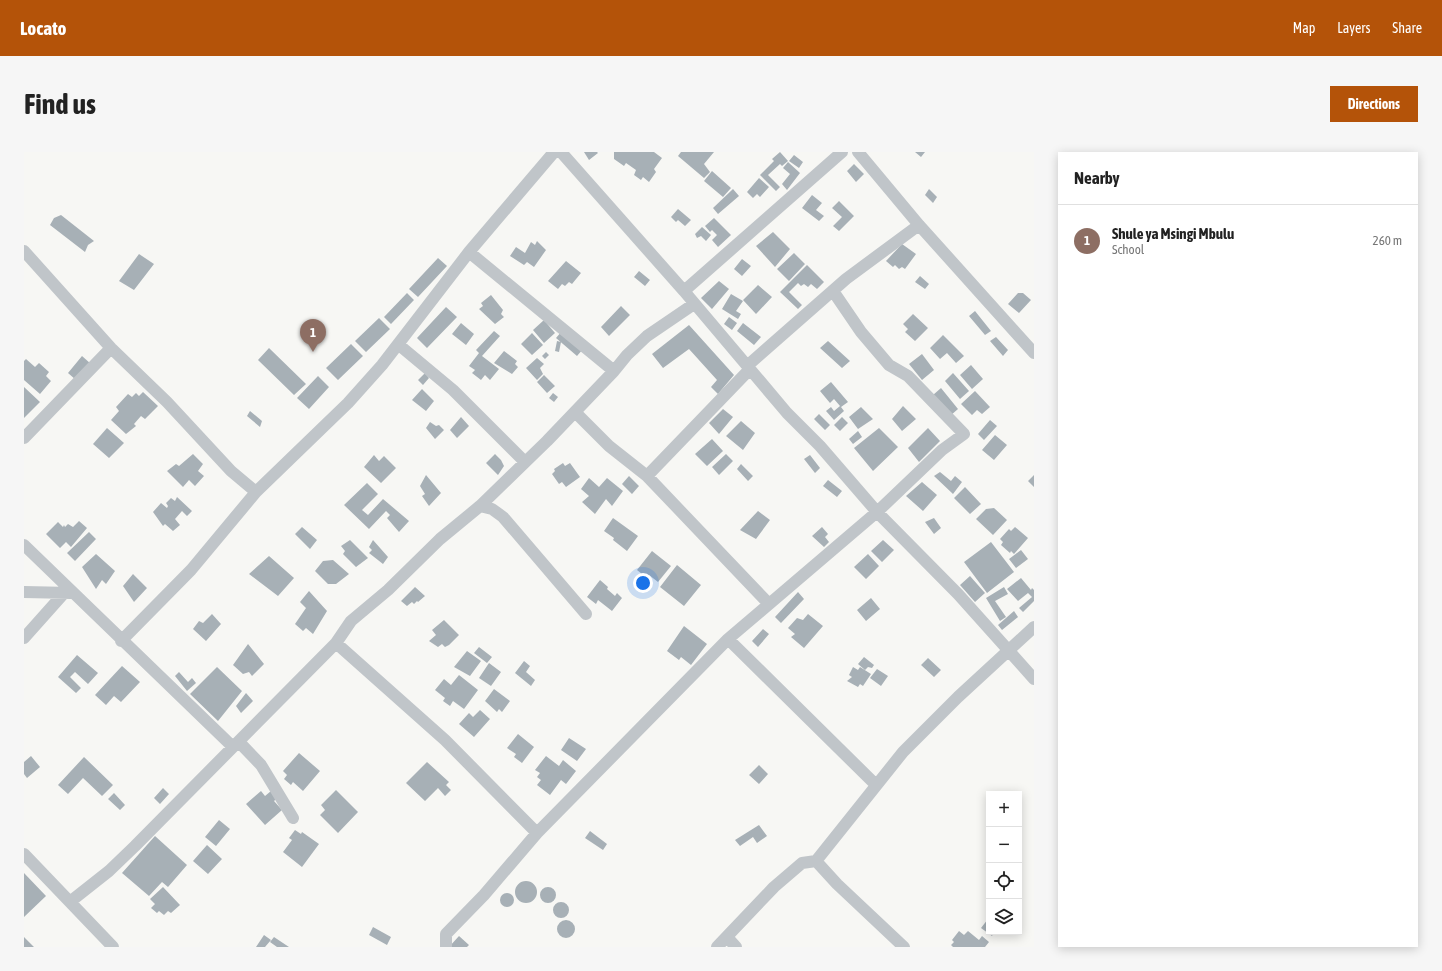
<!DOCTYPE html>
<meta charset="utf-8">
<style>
:root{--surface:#fff;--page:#f6f6f6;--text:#222;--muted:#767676;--line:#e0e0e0;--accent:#b45309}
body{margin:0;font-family:"Asap Condensed",sans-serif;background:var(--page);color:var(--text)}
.controls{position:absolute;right:12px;bottom:12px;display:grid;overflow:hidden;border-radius:0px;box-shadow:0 2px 10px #0003}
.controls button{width:36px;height:36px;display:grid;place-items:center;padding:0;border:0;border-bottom:1px solid var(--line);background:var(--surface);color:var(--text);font:20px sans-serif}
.you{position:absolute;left:619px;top:431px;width:14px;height:14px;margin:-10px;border:3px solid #fff;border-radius:50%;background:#1a73e8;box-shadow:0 0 0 6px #1a73e833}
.badge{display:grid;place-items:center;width:26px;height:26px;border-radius:50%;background:var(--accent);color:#fff;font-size:13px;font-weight:700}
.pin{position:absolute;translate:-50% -33px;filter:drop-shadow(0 1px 2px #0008)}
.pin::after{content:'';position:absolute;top:21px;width:14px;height:12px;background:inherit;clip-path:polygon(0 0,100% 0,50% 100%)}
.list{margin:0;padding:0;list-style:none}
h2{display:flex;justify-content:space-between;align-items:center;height:52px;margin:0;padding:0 16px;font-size:17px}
h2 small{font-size:13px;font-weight:400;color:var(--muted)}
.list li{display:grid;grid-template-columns:26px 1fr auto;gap:12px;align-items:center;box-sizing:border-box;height:72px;padding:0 16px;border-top:1px solid var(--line)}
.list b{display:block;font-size:15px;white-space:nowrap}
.list p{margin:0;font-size:13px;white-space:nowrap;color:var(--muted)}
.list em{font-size:13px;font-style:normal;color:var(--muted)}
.icon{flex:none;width:22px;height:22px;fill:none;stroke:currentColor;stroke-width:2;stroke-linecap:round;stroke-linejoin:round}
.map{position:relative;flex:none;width:1010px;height:795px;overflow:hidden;border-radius:0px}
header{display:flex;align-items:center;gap:24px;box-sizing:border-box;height:56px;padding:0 20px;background:var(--accent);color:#fff}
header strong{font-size:19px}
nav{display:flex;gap:22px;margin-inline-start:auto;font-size:14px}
.intro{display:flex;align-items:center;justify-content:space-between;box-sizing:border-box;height:96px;padding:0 24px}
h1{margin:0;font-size:28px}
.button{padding:10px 18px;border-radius:0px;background:var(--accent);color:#fff;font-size:14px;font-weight:700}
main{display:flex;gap:24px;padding:0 24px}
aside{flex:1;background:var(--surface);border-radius:0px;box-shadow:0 2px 10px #0003}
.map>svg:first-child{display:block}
.building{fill:#a7b0b6}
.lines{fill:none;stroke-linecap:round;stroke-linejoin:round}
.minor{stroke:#c0c5c9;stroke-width:12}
</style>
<header>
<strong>Locato</strong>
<nav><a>Map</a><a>Layers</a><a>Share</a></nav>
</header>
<div class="intro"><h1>Find us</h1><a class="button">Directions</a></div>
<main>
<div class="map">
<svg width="1010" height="795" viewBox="0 0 1010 795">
<rect width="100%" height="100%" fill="#f7f7f4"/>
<path class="building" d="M560,0H573L574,1L565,8Z
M590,0H630L638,6L630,17L632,20L625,30L619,25L617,28L610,23L612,18L602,11L600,14L590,7Z
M657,0H690L680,12L686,20L680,26L654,4Z
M756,0L764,9L758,14L756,12L744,23L756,35L752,39L736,23L750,9L748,7Z
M891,0H901L897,5Z
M770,3L779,10L775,16L765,9Z
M764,10L776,21L763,38L758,32L766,22L759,16Z
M830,12L840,22L832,30L823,19Z
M688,19L707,36L699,45L680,29Z
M735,26L745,35L736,45L733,42L729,46L723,40Z
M709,37L715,44L694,62L689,56Z
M905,37L913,45L909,51L901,43Z
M788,43L798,51L792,58L800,64L795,69L778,56Z
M815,49L830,64L815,79L809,74L818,65L808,56Z
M654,57L667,68L661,74L654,68L652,70L647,65Z
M37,63L70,89L64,93L61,100L26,73L30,66Z
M690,66L707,83L694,95L688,88L693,83L688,78L686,80L681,74Z
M678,75L687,83L682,89L677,84L673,86L671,82Z
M749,80L766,97L751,115L732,94Z
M513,89L522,98L510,115L503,110L500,113L486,104L492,95L501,101L507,90L511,93Z
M878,92L892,102L881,117L878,115L875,117L871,113L869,115L862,109Z
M770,101L781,112L765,129L753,117Z
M115,102L130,112L110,138L95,129Z
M414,106L423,114L394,145L385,137Z
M718,107L727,114L718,124L710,117Z
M542,109L557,121L548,132L545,130L541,134L538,132L534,137L524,129Z
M783,113L800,130L793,137L787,132L784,135L780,132L777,134L774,131L765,140L778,153L774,157L756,140Z
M615,119L626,128L621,134L610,125Z
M896,124L905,132L901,137L891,130Z
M695,129L705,137L688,157L677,146Z
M734,133L748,145L732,162L719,148Z
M383,141L390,148L367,172L360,165Z
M994,141H999L1007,148L995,161L984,152Z
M707,142L719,149L712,159L717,162L714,167L698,157Z
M467,143L479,158L477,162L480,165L471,172L455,157L459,154L457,151Z
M597,154L606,163L585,184L577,175Z
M422,155L433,165L403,196L393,186Z
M951,159L967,179L961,183L945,164Z
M889,162L904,176L891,189L881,180L884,177L879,172Z
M705,165L713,171L708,178L700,172Z
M355,166L366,177L342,200L331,189Z
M520,168L531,181L520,191L509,178Z
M437,171L450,182L442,193L428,182Z
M719,171L737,185L730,193L713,179Z
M665,173L710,223L694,242L687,235L693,228L665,197L639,216L628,202Z
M470,179L476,184L458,204L475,217L466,228L461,223L457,228L448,221L451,218L445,214L455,201L452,198Z
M538,179L559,197L553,204L532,186Z
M508,181L519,193L508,203L497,192Z
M919,183L940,204L932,211L923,201L916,207L906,196Z
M972,185L984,198L979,204L966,189Z
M533,189L537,190L535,200L531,199Z
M804,189L826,209L818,216L796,196Z
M327,192L339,204L314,228L302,216Z
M245,196L282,232L270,243L234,208Z
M480,199L493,209L491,212L494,215L488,222L470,211Z
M522,200L525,203L521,207L518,204Z
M898,202L910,218L898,228L885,212Z
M58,204L67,212L52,228L44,221Z
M513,206L520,212L516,216L519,222L513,228L502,216Z
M2,207L11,215L15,211L25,220L22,224L27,229L16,242L0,228V209Z
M947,213L959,227L948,237L936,223Z
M401,221L405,226L399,233L394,228Z
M929,221L945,239L936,247L921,229Z
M520,223L531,234L523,241L513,230Z
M294,224L305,235L285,257L273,246Z
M807,230L824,250L817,255L820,259L810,268L802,259L807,255L810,259L816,254L810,247L806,251L796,239Z
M0,235L16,250L0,266Z
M917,236L934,257L926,264L909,243Z
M398,237L410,249L402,259L388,248Z
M951,239L966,255L958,262L953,258L948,263L937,252Z
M119,240L134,254L121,267L117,264L110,272L112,274L102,282L87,268L95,259L92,255L104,242L108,245L112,241L115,244Z
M529,241L534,245L530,250L525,246Z
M879,254L892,267L878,279L868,267Z
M837,255L849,267L834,277L825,265Z
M699,257L709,265L695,282L685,271Z
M226,259L238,269L236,275L223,264Z
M795,262L806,273L801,278L790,267Z
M437,265L445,274L433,286L426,278Z
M818,265L824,271L816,279L810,273Z
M966,268L973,274L960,288L954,282Z
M717,269L731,281L719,298L702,284Z
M406,270L412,274L415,273L420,278L411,287L402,276Z
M83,276L100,291L85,306L69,292Z
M855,276L874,295L849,319L830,296Z
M904,276L916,289L895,310L884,296Z
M834,279L838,285L829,292L825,287Z
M971,283L983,293L970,308L958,298Z
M688,287L699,299L683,314L671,302Z
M169,302L179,312L174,319L180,324L171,334L165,328L159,335L143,319L152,312L155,314Z
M471,302L477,308L480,314L474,323L462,311Z
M702,302L709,309L695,323L688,315Z
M350,303L355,309L360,304L372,316L357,331L340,315Z
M786,303L796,316L791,321L780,307Z
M539,311L541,314L546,311L556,325L542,335L538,330L535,332L528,322L531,319L530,317Z
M717,312L729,324L724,329L713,317Z
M916,320L927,329L931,324L938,330L929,342L910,324Z
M402,323L417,341L405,354L398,344L401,342L396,334Z
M1010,323V335L1004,329Z
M605,324L615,334L608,342L598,332Z
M565,326L575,335L583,326L599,339L588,354L582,347L571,362L558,350L565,344L557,337Z
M804,328L818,339L813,345L799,334Z
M898,330L913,343L899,359L882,344Z
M343,331L354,342L338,358L344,363L359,347L385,369L375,380L363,366L366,363L362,359L345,377L320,353Z
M941,335L957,352L946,362L930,346Z
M153,345L168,359L163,364L158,359L151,367L156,373L149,379L141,372L139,374L129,360L137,351L143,356L144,354L142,351L147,346L151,349Z
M970,356L983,368L969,383L952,367L962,357Z
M734,359L746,368L732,387L716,378Z
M589,366L614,384L603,399L589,388L590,386L580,379Z
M910,366L917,376L910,382L901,370Z
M55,369L63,376L47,395L42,390L36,396L22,382L34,370L39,375L40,373L41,375L44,372L49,375Z
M278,375L293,388L286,397L271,382Z
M798,375L804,382L801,385L805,390L800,395L788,384Z
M991,375L1004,386L990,402L987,399L986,401L977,393L979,390L976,387L985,377L987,379Z
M65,380L72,387L51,409L43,401Z
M326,388L344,406L332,415L319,402L321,399L317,394Z
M349,388L364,405L359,412L345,401L348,398L345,395Z
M859,388L870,398L858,410L847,399Z
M967,390L990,420L963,441L940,410Z
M997,398L1004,407L992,416L985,407Z
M628,399L647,414L634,430L625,423L623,426L613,418Z
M72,402L91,419L82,432L78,428L72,437L58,415Z
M844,402L855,414L842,427L830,415Z
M245,404L270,426L254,444L225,422Z
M309,408L325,422L312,432H304L291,419L299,409Z
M653,413L677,433L660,454L636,435Z
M109,422L123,436L110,450L99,434Z
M946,424L961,441L951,450L936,433Z
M997,426L1007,438L1008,436L1010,438V449L999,460L995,456L1008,445L1004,441L994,449L983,437Z
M576,428L584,435L583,437L591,444L593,441L598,446L588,459L574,448L572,452L563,445Z
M391,435L401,444L394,450L393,449L390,452L388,450L383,454L377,449Z
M980,435L984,442L971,449L982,465L976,469L962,446Z
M285,439L303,459L289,482L282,476L279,479L271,472L282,456L276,450Z
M774,440L780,447L757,471L751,465Z
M847,446L856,457L842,469L833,458Z
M990,459L994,465L978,478L974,473Z
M188,462L197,472L182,489L169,477L175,469L179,471Z
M784,462L799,474L780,496L767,485L771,482L764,476L773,466L779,468Z
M420,468L435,483L425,493L421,495L418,492L414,495L405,489L412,483L408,478Z
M660,474L683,492L667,513L657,505L655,508L643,499Z
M739,477L745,482L734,495L728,489Z
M224,492L240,512L228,524L225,520L219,522L209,513Z
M455,495L468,505L463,511L450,501Z
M443,499L457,509L446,524L430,515Z
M53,503L74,521L64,532L51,520L46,525L57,536L52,541L34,525Z
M840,505L850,513L848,516L844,515L841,518L834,512Z
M904,506L917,518L910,525L897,513Z
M500,509L506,514L502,520L511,528L507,534L491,521Z
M465,511L477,520L467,534L455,526Z
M98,514L116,530L97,550L90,544L82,553L71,543Z
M193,515L218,539L194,569L166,542Z
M829,515L834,518L836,515L847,522L839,534L836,532L834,535L823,529L828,525L825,523Z
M853,517L864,524L857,534L846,526Z
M155,520L164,530L168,526L172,531L163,539L151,524Z
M435,523L454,538L440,557L429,549L426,554L419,549L421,546L411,538L420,527L427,533Z
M470,537L486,549L478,560L475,557L473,560L461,549Z
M222,541L229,549L217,561L212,554Z
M456,558L466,567L450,585L435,572L445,561L449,565Z
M494,582L510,595L498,611L490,605L492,602L483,596Z
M545,586L562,597L553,609L537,598Z
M275,601L296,619L279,639L269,630L267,633L260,627L263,623L259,619Z
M7,604L16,615L3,626L0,622V610Z
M522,604L535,614L539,608L552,619L542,632L537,628L526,643L513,633L517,628L513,625L516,621L511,618Z
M60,605L89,633L78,644L59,626L44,642L34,633Z
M403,610L425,630L422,633L427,638L421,644L414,636L401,649L382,631Z
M735,613L744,622L735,632L725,623Z
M139,636L145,642L136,652L130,646Z
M312,638L334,660L314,681L296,663L301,658L297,653Z
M237,639L241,644L247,639L253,646L250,649L258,658L241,673L222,652Z
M90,641L101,653L96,658L84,647Z
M195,668L206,677L192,694L181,685Z
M735,673L743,684L733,691L729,685L716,694L711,688Z
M271,678L277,682L278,680L295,692L278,715L259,700L268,688L265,686Z
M566,679L583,692L579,698L561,686Z
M131,684L163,713L144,735L138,730L125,744L98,721Z
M183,693L198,707L184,722L169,709Z
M0,721L22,744L0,765Z
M491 740a11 11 0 1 1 22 0a11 11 0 1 1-22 0Z
M516 743a8 8 0 1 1 16 0a8 8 0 1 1-16 0Z
M139,735L156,753L147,761L144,759L140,763L135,759L133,761L127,756L131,752L126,747Z
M476 748a7 7 0 1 1 14 0a7 7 0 1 1-14 0Z
M529 758a8 8 0 1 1 16 0a8 8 0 1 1-16 0Z
M964,767L965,780H970L968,784L957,776Z
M533 777a9 9 0 1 1 18 0a9 9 0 1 1-18 0Z
M349,775L367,785L363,793L345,783Z
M935,779L940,783L944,779L955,788L958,784L965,790L961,795H929L927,793L930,790L928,788Z
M240,783L247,788L241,795H232Z
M435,784L445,793L443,795H425Z
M0,785L10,795H0Z
M250,785L265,795H253L246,790Z"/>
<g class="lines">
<path class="minor" d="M537,0L660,139L763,261L796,294L853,360L934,442L1010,527
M834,0L895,73L1010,201
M0,99L87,196L143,250L207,319L232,340
M445,100L590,219
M660,139L818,0
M375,193L429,238L501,310
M723,214L822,127L895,73
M551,260L585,294L623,324L745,452
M0,286L87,196
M623,324L726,217
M456,354L468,357L479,365L562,462
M0,393L209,595
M0,440L47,441
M0,486L41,440
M704,487L852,633
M97,489L167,418L232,340L324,251L358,213L445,100L530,0
M312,491L421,588L513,681L704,487L853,360L918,298L940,282L884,224L865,213L837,180L809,139
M215,590L237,613L269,666
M0,702L89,795
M47,749L85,719L111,694L312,491L327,469L364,438L416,387L456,354L523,289L590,219L603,203L623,184L670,152
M703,785L712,795
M422,795V782L460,743L513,681
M693,795L750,735L778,711L792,709
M880,795L813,732L792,709L879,600L934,545L1010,475"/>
</g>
</svg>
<div class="controls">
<button>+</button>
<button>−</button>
<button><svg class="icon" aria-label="locate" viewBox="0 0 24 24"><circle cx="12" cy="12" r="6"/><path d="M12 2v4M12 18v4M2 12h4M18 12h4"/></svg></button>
<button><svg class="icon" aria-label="layers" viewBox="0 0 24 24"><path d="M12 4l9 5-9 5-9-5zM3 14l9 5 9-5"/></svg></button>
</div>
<div class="you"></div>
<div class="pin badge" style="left:289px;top:200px;background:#8d6e63">1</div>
</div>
<aside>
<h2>Nearby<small></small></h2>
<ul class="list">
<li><span class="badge" style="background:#8d6e63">1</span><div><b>Shule ya Msingi Mbulu</b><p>School</p></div><em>260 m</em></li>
</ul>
</aside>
</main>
